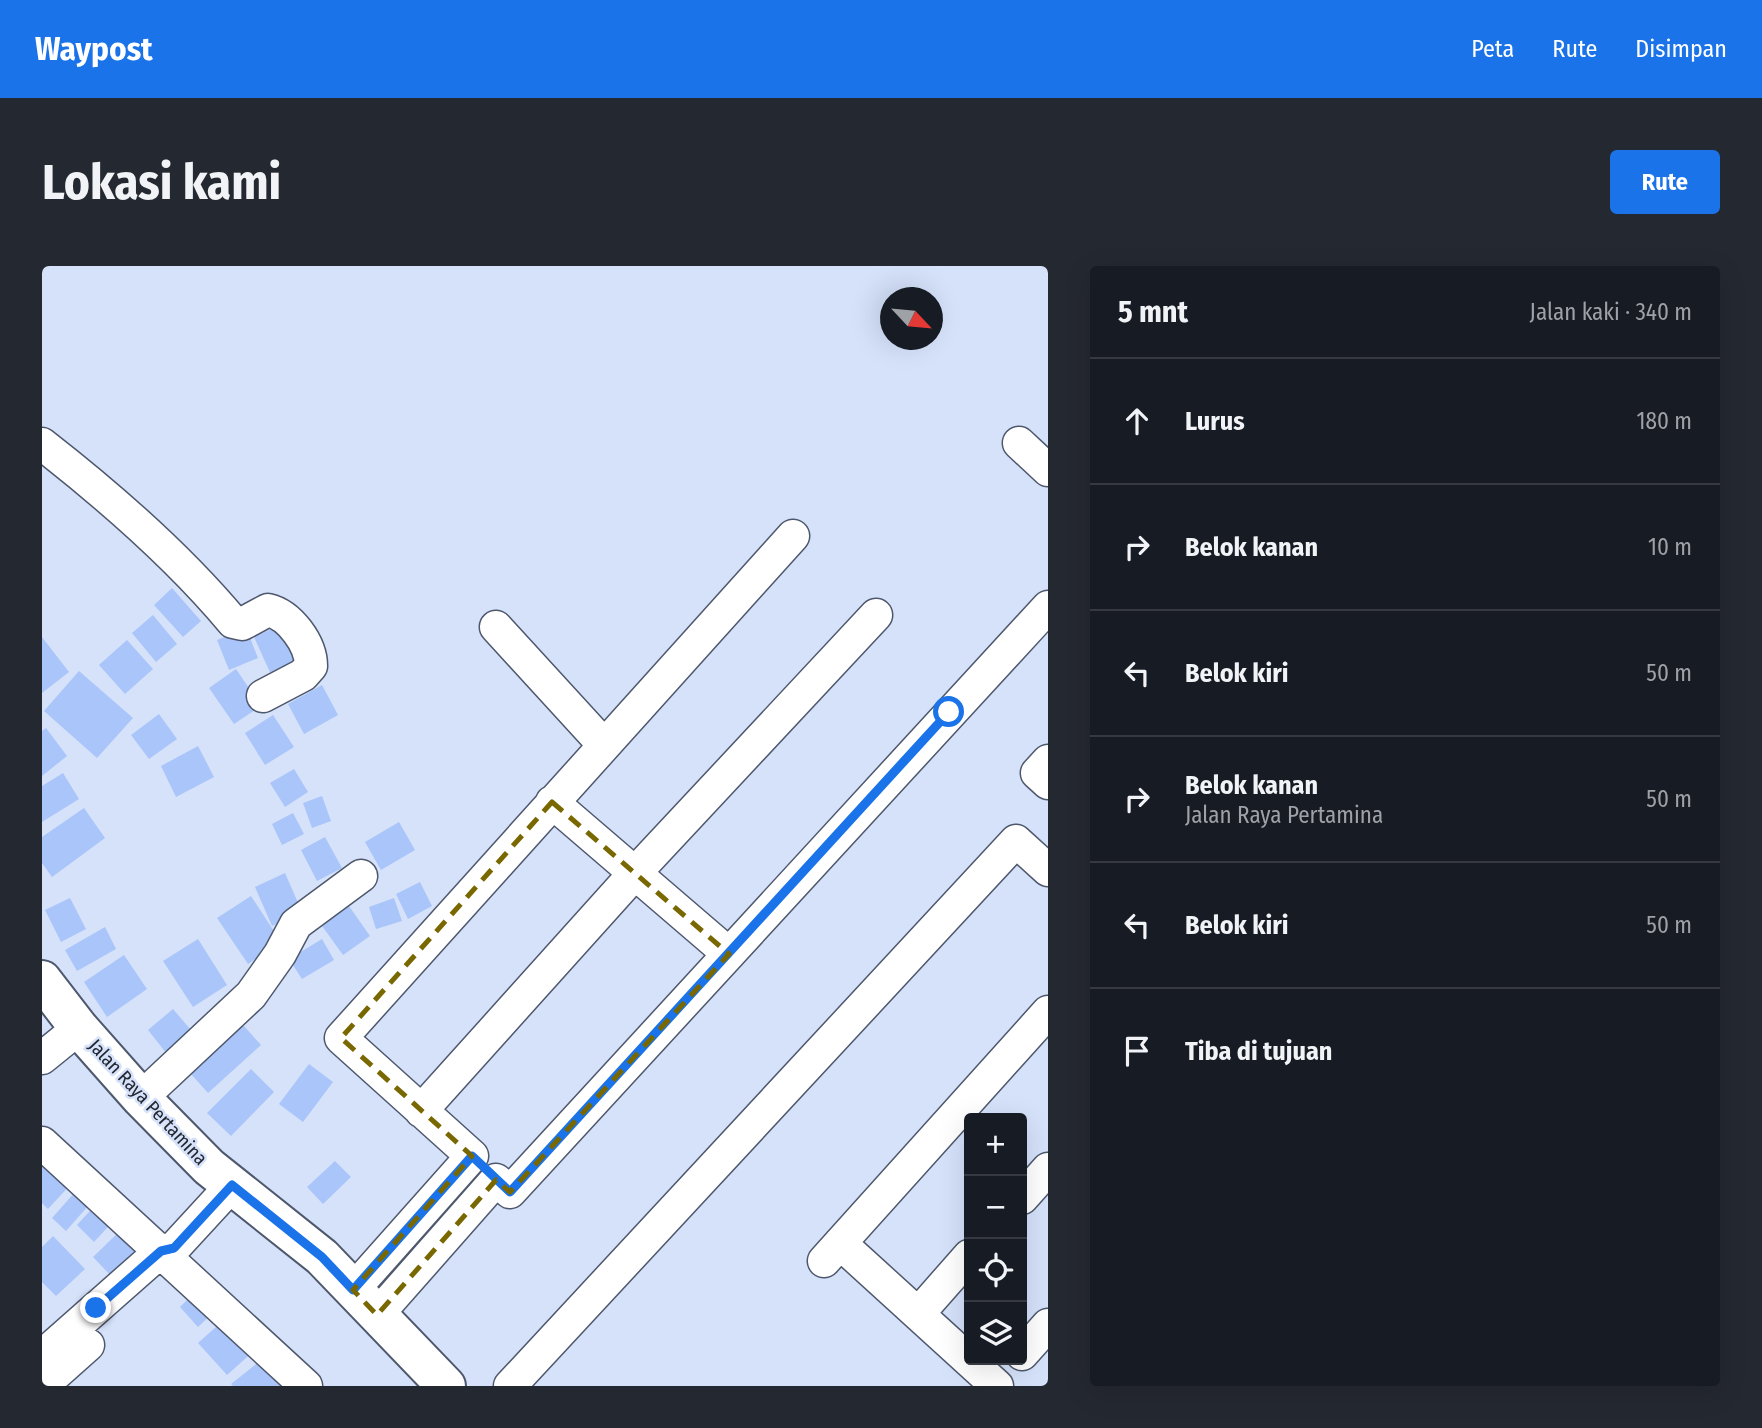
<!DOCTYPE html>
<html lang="id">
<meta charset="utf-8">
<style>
:root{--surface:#171b24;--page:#242831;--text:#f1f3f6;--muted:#9ea1a6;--line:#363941;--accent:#1a73e8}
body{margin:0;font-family:"Fira Sans Condensed",sans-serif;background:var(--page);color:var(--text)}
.controls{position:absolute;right:21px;bottom:21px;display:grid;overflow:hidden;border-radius:7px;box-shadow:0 7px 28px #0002}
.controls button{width:63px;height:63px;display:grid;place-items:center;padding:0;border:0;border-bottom:2px solid var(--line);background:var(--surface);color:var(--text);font:35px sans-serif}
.compass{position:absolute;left:838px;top:21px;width:63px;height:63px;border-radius:50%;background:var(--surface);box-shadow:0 7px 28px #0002;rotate:116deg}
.stop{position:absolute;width:21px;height:21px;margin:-16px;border:5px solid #1a73e8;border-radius:50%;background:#fff}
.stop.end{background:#1a73e8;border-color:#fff;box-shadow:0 2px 7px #0008}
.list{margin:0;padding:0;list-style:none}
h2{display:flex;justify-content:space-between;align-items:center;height:91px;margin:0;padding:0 28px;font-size:30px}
h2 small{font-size:23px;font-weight:400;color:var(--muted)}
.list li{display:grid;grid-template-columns:46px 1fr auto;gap:21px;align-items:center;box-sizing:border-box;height:126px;padding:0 28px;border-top:2px solid var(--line)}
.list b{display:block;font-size:26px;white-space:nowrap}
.list p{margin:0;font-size:23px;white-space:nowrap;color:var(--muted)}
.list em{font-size:23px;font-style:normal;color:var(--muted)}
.icon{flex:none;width:38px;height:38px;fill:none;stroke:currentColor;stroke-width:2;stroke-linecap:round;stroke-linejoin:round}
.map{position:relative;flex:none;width:1006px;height:1120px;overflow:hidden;border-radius:7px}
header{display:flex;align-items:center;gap:42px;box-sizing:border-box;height:98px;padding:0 35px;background:var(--accent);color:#fff}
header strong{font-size:33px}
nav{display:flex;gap:38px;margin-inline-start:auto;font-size:24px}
.intro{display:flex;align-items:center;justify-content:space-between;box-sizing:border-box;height:168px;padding:0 42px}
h1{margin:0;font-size:49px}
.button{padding:18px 32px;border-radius:7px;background:var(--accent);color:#fff;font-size:24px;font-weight:700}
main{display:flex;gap:42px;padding:0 42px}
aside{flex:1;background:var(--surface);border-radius:7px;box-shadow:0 7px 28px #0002}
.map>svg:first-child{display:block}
.building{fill:#aac5f9}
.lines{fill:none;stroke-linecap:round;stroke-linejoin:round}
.minor-casing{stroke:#4e586d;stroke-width:35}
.major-casing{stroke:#4e586d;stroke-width:42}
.minor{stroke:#fff;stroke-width:32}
.major{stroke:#fff;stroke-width:38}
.route{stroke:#1a73e8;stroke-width:9}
.marked{fill:none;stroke:#796800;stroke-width:5;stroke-dasharray:14 9;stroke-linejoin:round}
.labels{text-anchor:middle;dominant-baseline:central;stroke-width:5;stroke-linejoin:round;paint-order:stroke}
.street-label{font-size:19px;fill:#222730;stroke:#d5e2fa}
</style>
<header>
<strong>Waypost</strong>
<nav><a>Peta</a><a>Rute</a><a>Disimpan</a></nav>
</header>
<div class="intro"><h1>Lokasi kami</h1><a class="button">Rute</a></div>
<main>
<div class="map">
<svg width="1006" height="1120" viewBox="0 0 1006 1120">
<rect width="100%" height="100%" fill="#d5e2fa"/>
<path class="building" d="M130,322L159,355L141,371L112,339Z
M111,349L135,378L114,396L90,367Z
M243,357L262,398L231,413L212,371Z
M204,362L216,392L187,404L175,374Z
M0,371L27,406L0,427Z
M85,374L111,403L83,428L57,399Z
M194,403L219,440L192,458L167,422Z
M37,405L91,452L55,492L2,445Z
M280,419L296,449L262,468L246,438Z
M117,448L135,473L107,493L89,469Z
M231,449L252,481L223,499L203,467Z
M4,462L25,490L0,510V465Z
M156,480L172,511L134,531L119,500Z
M252,503L266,526L243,541L228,517Z
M21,507L37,533L0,556V520Z
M280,530L289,555L270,562L261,537Z
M42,542L63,572L10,611L0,597V571Z
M251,547L262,568L240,579L230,558Z
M357,556L373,584L339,604L323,576Z
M283,571L300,602L275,615L259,584Z
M243,607L260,646L230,660L213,621Z
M378,616L390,640L366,653L354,628Z
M209,630L239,676L206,698L175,652Z
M28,632L44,663L19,676L3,644Z
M352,632L360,655L334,663L327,641Z
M302,633L328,670L301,689L275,653Z
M63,661L74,683L35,705L23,684Z
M156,673L185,719L151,741L121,695Z
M280,673L292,694L260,713L247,693Z
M82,689L105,723L65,751L42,716Z
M131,743L155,771L129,793L106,764Z
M193,750L219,779L166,827L140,798Z
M267,798L291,816L261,856L237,838Z
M209,803L232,826L189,870L165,847Z
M293,895L309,911L281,938L265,921Z
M0,896L31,916L6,943L0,937Z
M33,926L47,939L24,965L10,952Z
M58,934L75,951L52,976L35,959Z
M82,961L102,982L71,1012L51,991Z
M11,970L43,1003L14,1030L0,1016V981Z
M157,1022L176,1042L156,1061L138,1041Z
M184,1052L213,1084L185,1109L156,1077Z
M223,1091L247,1120H191L189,1118Z"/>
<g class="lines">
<defs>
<path id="minor" d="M977,177L1006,204
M0,178C68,231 135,289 191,356L200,358L226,344C248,349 269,378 269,400L261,409L221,430
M454,361L562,479
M1006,495L995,507L1006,517
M510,536L687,688
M0,792L37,762
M99,832L209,729L238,688L254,658L319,610
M379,845L593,607L834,349
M0,877L264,1120
M980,932L1006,903
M798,977L955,1120
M782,995L1006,746
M311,1024L430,890L299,772L751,270
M876,1048L927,990
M335,1049L454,914L468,926L1006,341
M980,1088L1006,1059
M0,1090L119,985L132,982L190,919
M0,1120L46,1079
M468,1120L974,575L1006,604"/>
<path id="major" d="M0,714L37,762L99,832L167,901L280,991L404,1120"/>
</defs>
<use href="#minor" class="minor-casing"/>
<use href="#major" class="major-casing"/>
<use href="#minor" class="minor"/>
<use href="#major" class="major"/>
</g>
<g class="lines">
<path class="route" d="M54,1042L119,985L132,982L190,919L280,991L311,1024L430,890L468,926L907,446"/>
</g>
<path class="marked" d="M510,536L687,688L468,926L454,914L335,1049L311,1024L430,890L299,772Z"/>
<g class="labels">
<g class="street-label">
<text transform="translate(106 836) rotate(47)">Jalan Raya Pertamina</text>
</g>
</g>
</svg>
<div class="controls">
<button>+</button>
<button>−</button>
<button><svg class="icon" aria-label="locate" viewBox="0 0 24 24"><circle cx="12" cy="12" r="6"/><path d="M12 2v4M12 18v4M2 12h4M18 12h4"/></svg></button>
<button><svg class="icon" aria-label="layers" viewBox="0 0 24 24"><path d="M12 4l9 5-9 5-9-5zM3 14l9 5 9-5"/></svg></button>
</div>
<svg class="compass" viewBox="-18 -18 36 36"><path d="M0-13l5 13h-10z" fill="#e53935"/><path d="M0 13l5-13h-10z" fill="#9ea1a6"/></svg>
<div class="stop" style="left:907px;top:446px"></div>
<div class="stop end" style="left:54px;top:1042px"></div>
</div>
<aside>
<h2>5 mnt<small>Jalan kaki · 340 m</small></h2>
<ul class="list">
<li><svg class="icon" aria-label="ahead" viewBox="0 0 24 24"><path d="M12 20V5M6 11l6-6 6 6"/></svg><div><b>Lurus</b></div><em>180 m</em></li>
<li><svg class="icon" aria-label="right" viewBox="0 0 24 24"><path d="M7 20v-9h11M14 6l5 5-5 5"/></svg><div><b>Belok kanan</b></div><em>10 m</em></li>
<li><svg class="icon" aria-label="left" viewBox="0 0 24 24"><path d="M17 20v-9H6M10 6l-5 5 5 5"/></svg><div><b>Belok kiri</b></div><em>50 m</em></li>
<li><svg class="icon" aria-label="right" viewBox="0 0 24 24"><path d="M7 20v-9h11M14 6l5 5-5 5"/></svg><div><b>Belok kanan</b><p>Jalan Raya Pertamina</p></div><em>50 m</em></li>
<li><svg class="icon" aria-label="left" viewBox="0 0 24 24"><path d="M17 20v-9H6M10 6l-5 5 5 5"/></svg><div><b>Belok kiri</b></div><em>50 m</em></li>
<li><svg class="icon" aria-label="arrive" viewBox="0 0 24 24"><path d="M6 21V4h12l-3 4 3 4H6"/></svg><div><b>Tiba di tujuan</b></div></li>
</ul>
</aside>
</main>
